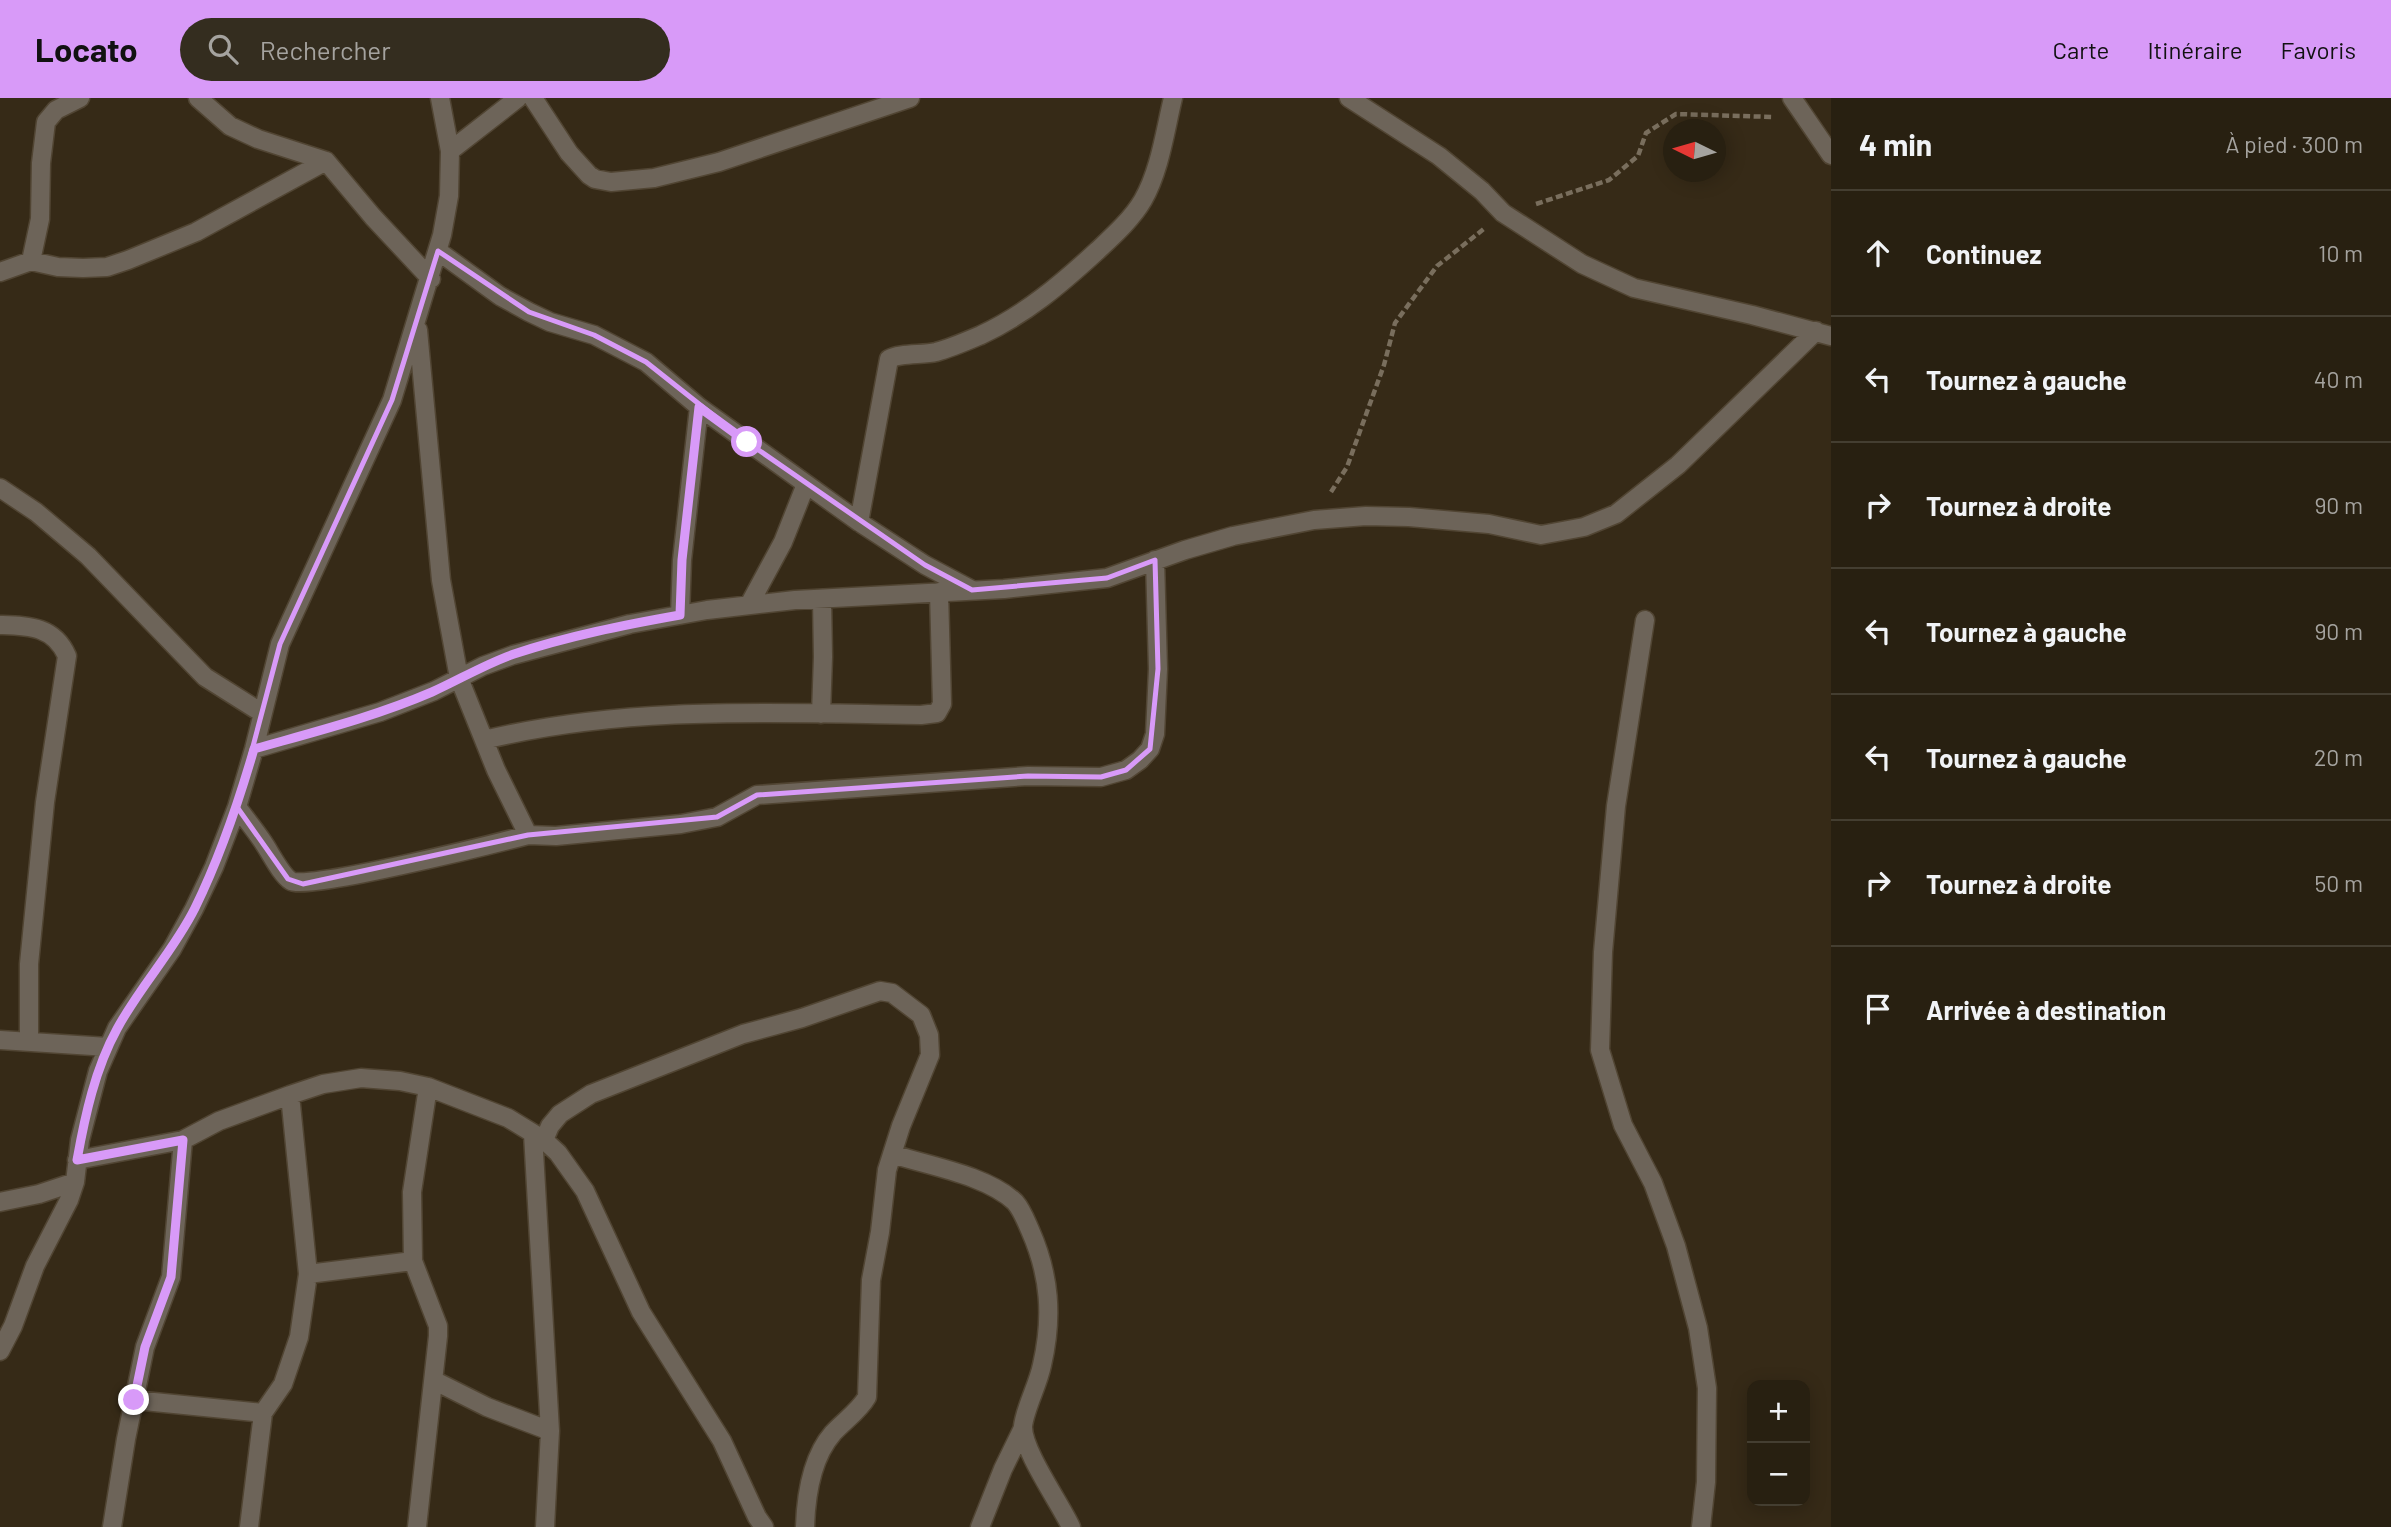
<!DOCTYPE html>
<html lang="fr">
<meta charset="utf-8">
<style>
:root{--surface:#282011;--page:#342d1f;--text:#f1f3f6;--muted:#a5a39f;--line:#443e31;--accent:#d89af8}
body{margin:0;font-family:Barlow,sans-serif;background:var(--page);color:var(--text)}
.controls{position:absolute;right:21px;bottom:21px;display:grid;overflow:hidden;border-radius:14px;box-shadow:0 4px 18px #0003}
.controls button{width:63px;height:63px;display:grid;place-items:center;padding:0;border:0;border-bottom:2px solid var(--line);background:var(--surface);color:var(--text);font:35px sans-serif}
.compass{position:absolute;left:1663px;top:21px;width:63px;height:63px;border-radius:50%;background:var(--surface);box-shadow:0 4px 18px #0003;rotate:275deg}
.stop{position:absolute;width:21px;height:21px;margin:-16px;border:5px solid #d89af8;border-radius:50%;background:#fff}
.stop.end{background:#d89af8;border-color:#fff;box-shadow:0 2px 7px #0008}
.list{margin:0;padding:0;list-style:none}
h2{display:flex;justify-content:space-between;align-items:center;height:91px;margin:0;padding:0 28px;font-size:30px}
h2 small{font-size:23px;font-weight:400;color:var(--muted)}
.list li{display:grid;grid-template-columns:46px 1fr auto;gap:21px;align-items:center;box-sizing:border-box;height:126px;padding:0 28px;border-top:2px solid var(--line)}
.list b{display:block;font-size:26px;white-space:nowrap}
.list em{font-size:23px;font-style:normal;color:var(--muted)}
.icon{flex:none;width:38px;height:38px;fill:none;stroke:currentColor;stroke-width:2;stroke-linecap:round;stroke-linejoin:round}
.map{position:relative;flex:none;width:1831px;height:1429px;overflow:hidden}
header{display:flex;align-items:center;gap:42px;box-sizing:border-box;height:98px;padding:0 35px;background:var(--accent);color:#111}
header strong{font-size:33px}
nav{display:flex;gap:38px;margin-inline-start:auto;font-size:24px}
.search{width:490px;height:63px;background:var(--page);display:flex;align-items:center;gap:18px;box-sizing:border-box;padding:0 24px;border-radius:38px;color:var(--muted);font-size:26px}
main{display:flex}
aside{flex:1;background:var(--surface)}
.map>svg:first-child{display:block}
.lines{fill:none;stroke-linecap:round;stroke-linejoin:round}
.minor-casing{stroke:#514533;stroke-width:21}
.path{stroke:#796e5d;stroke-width:4.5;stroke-dasharray:7 3.5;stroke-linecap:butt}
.minor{stroke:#6d6459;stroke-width:18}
.route{stroke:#d89af8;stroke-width:9}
.marked{fill:none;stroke:#d89af8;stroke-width:5;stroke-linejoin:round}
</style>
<header>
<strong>Locato</strong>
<div class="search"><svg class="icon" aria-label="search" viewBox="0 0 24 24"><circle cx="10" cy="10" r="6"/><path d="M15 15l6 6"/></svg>Rechercher</div>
<nav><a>Carte</a><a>Itinéraire</a><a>Favoris</a></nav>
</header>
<main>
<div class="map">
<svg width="1831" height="1429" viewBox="0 0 1831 1429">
<rect width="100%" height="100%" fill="#362a17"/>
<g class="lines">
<defs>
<path id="minor" d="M198,0L230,28L258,41L326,63L373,119L431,181
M440,0L450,53
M533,0L569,55L589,77L595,81L611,84L654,80L719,64L910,0
M1349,0L1439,58L1482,93L1503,115L1582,166L1634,190L1752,217L1831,238
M1792,0L1831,57
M438,153L500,198L529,214L550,224L594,237L646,264L699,309L859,424L925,467L972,492
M31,163L40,121L41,65L46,24L56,12L80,0
M0,174L31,163L58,169L83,170L107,169L128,162L196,134L326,63
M418,232L441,482L459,580L496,672L528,737L556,738L681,726L717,719L757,697L1028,678L1101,679L1126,672L1140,662L1150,651L1155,636L1158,571L1155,462
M0,390L36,414L88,458L205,579L262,615
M859,424L889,261C899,255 923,257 936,254C951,250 967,243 981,237C1026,216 1061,186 1097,153C1113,138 1132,121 1143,102C1160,72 1165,33 1173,0
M749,507L783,444L806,386
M680,517L682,462L699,309
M1645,522L1616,708L1603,854L1600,952L1623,1027L1653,1085L1676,1148L1698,1230L1707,1290L1706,1384L1701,1429
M0,527C29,528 54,528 67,558L45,704L29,866V943
M821,616L823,559L822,501
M484,642C628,607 775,615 921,617L937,615L942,606L939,494
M254,651L380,614L434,593L483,568L513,557L630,526L707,512L795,502L1004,491L1107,480L1185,452L1233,438L1314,422L1366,418L1409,419L1489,426L1541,437L1584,429L1616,416L1678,367L1816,233
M237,709C246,721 255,732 263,744C270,754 281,777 291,783C306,793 498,745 528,737
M0,942L108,949
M533,1036L550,1333L545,1429
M544,1042L550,1028L560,1016L591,996L743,936L802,920L880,893L892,895L921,917L929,937L930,957L901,1028L887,1072L880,1134L871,1182L867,1299C859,1313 844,1323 833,1335C812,1359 806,1397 805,1429
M892,1056C929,1068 986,1077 1015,1104C1022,1112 1026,1123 1030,1132C1050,1177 1053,1219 1042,1267C1038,1287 1025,1310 1023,1328C1022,1352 1060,1405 1071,1429
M77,1062L183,1042L219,1023L290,997L323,986L361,980L400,983L428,989L508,1020L544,1042L558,1055L585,1093L641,1214L722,1343L757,1419L764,1429
M0,1104L39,1096L75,1084
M308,1176L413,1163
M0,1253L13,1228L35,1168L69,1102L75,1084L80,1042L98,973L117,930L172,851L194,811L214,769L237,709L254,651L280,546L392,302L442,137L449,98L450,53L518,0
M435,1283L487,1309L550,1333
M134,1302L263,1315L283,1286L299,1239L308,1176L290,997
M112,1429L126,1341L145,1249L171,1179L183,1042
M249,1429L263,1315
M417,1429L438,1238V1228L413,1163L412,1094L428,989
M980,1429L1003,1371L1023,1330"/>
</defs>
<use href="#minor" class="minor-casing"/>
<path class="path" d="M1536,106L1609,82L1638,58L1646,35L1676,16L1773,19
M1331,394L1347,369L1384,267L1395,225L1437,168L1485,130"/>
<use href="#minor" class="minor"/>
</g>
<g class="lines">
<path class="route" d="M134,1302L145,1249L171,1179L183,1042L77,1062C85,1018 95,971 117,931C140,888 173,854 195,810C220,759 238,706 254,651C314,634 374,619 432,594C459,582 485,566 514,556C568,538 624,527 680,517L682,462L699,309L747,344"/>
</g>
<path class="marked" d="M438,153L529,214L594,237L646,264L747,344L925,467L972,492L1107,480L1155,462L1158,571L1150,651L1126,672L1101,679L1028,678L757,697L717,719L528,737L303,786L288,781L237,709L280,546L392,302Z"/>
</svg>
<div class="controls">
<button>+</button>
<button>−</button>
</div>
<svg class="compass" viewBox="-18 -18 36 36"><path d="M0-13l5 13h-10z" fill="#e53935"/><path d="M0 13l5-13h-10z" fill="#a5a39f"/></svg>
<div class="stop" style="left:747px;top:344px"></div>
<div class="stop end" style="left:134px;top:1302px"></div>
</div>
<aside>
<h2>4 min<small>À pied · 300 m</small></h2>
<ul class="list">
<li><svg class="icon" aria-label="ahead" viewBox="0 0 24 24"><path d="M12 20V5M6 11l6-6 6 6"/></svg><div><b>Continuez</b></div><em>10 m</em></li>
<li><svg class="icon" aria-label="left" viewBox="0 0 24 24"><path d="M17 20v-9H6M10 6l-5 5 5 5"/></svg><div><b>Tournez à gauche</b></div><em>40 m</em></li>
<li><svg class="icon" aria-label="right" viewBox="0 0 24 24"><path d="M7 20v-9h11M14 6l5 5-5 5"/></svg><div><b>Tournez à droite</b></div><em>90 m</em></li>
<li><svg class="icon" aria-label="left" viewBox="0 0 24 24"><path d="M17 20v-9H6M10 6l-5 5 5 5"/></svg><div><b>Tournez à gauche</b></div><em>90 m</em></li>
<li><svg class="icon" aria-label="left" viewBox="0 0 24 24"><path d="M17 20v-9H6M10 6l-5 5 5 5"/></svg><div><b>Tournez à gauche</b></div><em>20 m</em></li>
<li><svg class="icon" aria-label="right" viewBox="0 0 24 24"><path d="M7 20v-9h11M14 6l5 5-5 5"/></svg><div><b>Tournez à droite</b></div><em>50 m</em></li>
<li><svg class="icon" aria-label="arrive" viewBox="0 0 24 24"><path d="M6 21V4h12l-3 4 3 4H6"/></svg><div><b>Arrivée à destination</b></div></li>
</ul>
</aside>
</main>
